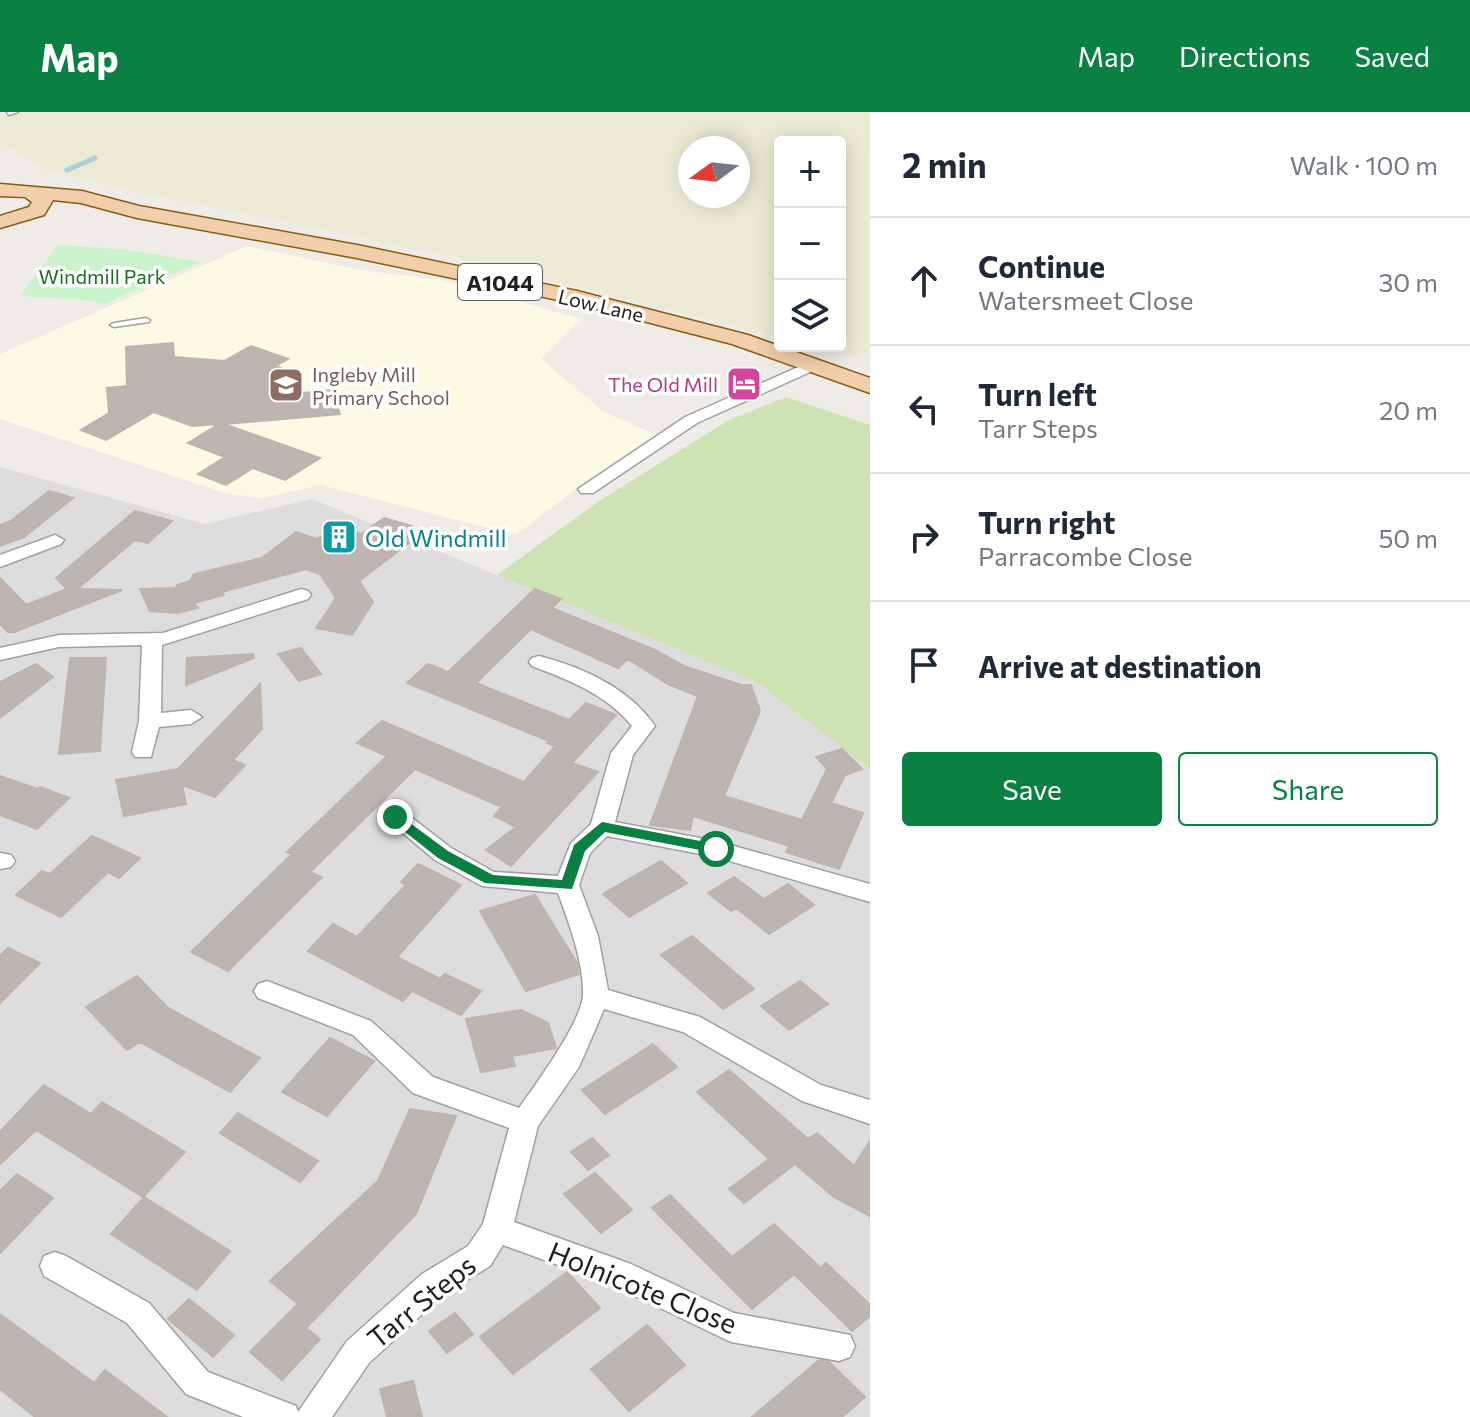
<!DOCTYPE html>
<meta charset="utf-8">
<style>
:root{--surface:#fff;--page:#f2f2f3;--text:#1f2937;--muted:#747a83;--line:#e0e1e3;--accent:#0b8043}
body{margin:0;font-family:Commissioner,sans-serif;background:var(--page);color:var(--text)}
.controls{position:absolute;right:24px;top:24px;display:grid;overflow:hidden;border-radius:8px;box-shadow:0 4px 20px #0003}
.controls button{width:72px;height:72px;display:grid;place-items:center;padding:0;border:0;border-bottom:2px solid var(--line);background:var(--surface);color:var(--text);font:40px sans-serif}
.compass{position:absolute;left:678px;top:24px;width:72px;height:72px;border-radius:50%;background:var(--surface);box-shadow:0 4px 20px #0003;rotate:255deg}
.stop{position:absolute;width:24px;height:24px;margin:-18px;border:6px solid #0b8043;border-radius:50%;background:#fff}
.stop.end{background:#0b8043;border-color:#fff;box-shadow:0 2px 8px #0008}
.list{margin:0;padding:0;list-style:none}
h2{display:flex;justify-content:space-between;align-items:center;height:104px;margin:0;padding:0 32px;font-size:34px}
h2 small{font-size:26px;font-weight:400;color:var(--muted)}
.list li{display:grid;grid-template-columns:52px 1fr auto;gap:24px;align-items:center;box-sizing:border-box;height:128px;padding:0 32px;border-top:2px solid var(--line)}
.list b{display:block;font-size:30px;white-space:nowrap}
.list p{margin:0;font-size:26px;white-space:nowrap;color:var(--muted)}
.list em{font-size:26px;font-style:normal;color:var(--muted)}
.actions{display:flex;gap:16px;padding:24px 32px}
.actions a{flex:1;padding:18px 0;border:2px solid var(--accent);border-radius:8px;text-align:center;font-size:28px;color:var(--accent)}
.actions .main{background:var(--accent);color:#fff}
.icon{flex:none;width:44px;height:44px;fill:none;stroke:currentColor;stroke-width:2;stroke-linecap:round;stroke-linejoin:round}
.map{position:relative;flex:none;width:870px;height:1305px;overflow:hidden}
header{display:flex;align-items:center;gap:48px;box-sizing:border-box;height:112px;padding:0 40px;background:var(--accent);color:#fff}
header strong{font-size:38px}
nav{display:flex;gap:44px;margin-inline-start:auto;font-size:28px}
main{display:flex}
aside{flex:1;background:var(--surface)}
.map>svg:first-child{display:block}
.residential{fill:#ddd}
.education{fill:#fbfae4}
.farmland{fill:#ebebd5;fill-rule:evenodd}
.grass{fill:#cde3b3}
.park{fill:#caf3cb}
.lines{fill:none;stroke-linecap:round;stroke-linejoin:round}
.stream{stroke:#adcfd7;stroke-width:5}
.building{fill:#bcb5b0;stroke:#bfb3ab;stroke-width:2}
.service-casing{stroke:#a0a0a0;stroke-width:3}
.minor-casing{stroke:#a0a0a0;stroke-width:3}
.primary-casing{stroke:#885c13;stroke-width:3}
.service{fill:#fff;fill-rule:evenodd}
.minor{fill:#fff;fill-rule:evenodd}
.primary{fill:#f1cfaa;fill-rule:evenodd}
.route{fill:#0b8043}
.labels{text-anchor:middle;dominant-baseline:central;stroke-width:7;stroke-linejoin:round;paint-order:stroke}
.far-park-label{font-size:20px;fill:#1a711d;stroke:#fff}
.far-street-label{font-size:20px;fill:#1f1f1f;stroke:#fff}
.far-education-label{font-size:20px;fill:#785e54;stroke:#fff;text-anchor:start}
.far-hotel-label{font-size:20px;fill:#b23c85;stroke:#fff;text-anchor:end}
.shield{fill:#fff;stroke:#626262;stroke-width:2}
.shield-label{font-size:22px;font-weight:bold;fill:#1f1f1f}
.culture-label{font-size:24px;fill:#0d838f;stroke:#fff;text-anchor:start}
.near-street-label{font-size:28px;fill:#1f1f1f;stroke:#fff}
</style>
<header>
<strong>Map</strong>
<nav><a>Map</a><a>Directions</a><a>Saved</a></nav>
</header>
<main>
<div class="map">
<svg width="870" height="1305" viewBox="0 0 870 1305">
<rect width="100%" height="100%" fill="#efece7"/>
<path class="residential" d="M0,355L205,412L312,387L756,570L870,657V1305H0Z"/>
<path class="education" d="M247,134L360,158L442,168L582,207L541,247L604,300L657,323L580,374L516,423L320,373L263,386L228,382L0,307V242Z"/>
<path class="farmland" d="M27,0H870V240L857,245L815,234H840V30H780V225L458,146L128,78L44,57L0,30V5ZM690,36H738V84H690Z"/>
<path class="grass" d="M786,285L870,313V657L756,570L497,463L599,389L729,308Z"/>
<path class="park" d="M58,133L131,138L201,150L104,192L77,187L20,184Z"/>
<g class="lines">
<path class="stream" d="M67,58L95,46"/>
</g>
<path class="building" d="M173,231L174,245L224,249L251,234L288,247L277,253L294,266L292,282L332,278L340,302L224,312L320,346L285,368L253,356L226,373L198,362L225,345L188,331L219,312L192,314L154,300L106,328L81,318L109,301L107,276L127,274L126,235Z
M49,379L73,386L24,425L0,434V413L11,409Z
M135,399L172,409L148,431L135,428L77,477L122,478L14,520H8L0,512V466L26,493L67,477L56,466Z
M384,406L412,414L408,418L421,422L359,469L373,490L352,523L316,516L336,486L320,462L306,457L222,480L224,483L194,491L198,496L177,501L150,499L140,477L176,476L177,473L190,469L194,462L262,446L296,420L317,427L338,416L361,422Z
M535,477L561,487L552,496L655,538L684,554L741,573H751L760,599L724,684L802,708L827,657L816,645L842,637L862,657L845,663L831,691L863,701L839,757L786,740L789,734L693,704L690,718L650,713L698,584L668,572L628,547L618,556L531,517L476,571L569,608L586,591L616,603L572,651L598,660L511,754L486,738L516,715L494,704L502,695L415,657L310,760L322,765L228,859L191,840L292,742L287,740L387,644L357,631L382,609L524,670L555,634L547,631L549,629L407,571L428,552L448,560Z
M301,536L321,562L299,569L278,542Z
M253,542L254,546L186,573L187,546Z
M70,546H106L100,639L59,642Z
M36,552L53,565L0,606V570Z
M260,572L262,617L233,648L245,653L215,685L182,673L186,692L124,704L116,668L178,657Z
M0,664L38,677L40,675L69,686L37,717L0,703Z
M92,724L140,746L119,766L108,760L61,805L16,783L42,759L50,762Z
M661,749L687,771L629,805L603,782Z
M418,752L461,773L397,845L440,867L445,862L481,879L461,903L412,879L403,889L308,839L333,812L357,825L406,773L401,770Z
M734,765L764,787L788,772L814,793L769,822L736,796L731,799L708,781Z
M535,783L577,851L579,862L526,879L480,799Z
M692,824L754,877L723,897L661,843Z
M8,836L40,851L0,891V844Z
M137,864L168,896L260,946L230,980L140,930L127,938L86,895Z
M800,869L828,892L789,918L761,894Z
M521,898L548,911L556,936L512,944L515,954L481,960L466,907Z
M330,926L374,949L327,1004L282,980Z
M653,932L677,955L605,1002L582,978Z
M729,958L808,1027L817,1021L854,1054L870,1029V1104L834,1085L795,1052L744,1091L729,1077L769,1047L697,980Z
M44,973L91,1002L102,990L185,1040L143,1085L36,1018L0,1052V1020Z
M410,997L456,1004L416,1102L306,1216L320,1227L282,1268L250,1240L298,1192L270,1169L378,1069Z
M238,1001L318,1049L300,1070L220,1021Z
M592,1026L609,1043L588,1058L571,1040Z
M595,1061L632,1098L601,1121L564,1082Z
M17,1062L53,1086L0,1141V1079Z
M670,1083L732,1145L774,1112L821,1156L826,1151L870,1193V1204L852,1219L794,1162L752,1197L652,1096Z
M144,1085L230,1139L197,1178L111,1122Z
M567,1160L600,1196L513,1262L480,1225Z
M189,1187L234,1223L213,1245L168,1207Z
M455,1201L473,1222L447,1241L429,1219Z
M0,1202L94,1271L105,1258L167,1305H35L0,1277Z
M647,1213L685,1253L629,1299L591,1257Z
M819,1248L829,1250L865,1285L842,1305H752Z
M413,1269L422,1305H387L380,1277Z"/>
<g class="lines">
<defs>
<path id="service" d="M7,0H18L9,3Z
M146,206L150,208L149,210L114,215L110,213L114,211Z"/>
<path id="minor" d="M814,248L822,253L819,256L697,311L593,381H581L578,377L685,305Z
M55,423L64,428L61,432L0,455V443Z
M301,477L308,479L311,483L308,487L162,533L161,601L191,598L202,605L191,612L159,615L151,645H135L132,640L139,609L142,533L59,535L0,548V536L59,523L163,521Z
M539,544C582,555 629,576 655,614L633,643L615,710L716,729L870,772V790L716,745L607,724L590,741L579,773L598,824L608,878L700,905L821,973L870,988V1012L802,989L683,920L604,897L579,955L538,1014L514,1110L631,1152L734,1201L850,1223L855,1234L850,1245L839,1249L731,1230L610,1172L503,1133L490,1154L444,1182L369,1251L332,1305H243L186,1282L127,1211L44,1164L40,1154L44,1144L55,1140L66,1144L149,1191L208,1260L296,1294L298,1300L347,1229L422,1162L468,1134L483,1112L509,1016L413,981L353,923L258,886L254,879L258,872L267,869L371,909L433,965L519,996C536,972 581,911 583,883C584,851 569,811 558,781L482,774L435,748L384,705L387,699H403L451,736L494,760L558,764L571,731L591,712L611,641L632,614C606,582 569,568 532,554L529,550L532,546Z
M0,741L11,743L15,749L11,755L0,757Z"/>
<path id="primary" d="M0,72L82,79L139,94L357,133L577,179L748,223L870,266V281L732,232L577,192L357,146L137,106L81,91L53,88L44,103L0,116V104L29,95L32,90L25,85L0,84Z"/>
</defs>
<use href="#service" class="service-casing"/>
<use href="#minor" class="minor-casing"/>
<use href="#primary" class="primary-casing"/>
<use href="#service" class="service"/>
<use href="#minor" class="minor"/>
<use href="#primary" class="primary"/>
</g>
<path class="route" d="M395,700L448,739L493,763L562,768L574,733L602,710L716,732L723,737L716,741L605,720L585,739L572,777L485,771L438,746L390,708V702Z"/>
<defs>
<symbol id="hotel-square" viewBox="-11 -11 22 22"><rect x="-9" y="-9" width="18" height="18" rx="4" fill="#d1479c" stroke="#fff"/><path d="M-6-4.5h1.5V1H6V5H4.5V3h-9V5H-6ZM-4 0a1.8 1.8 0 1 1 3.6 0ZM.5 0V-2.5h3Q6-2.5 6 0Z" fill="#fff"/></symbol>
<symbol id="school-square" viewBox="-11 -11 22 22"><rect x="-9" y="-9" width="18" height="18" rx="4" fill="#8d6e63" stroke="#fff"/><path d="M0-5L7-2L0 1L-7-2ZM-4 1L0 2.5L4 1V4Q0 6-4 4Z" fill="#fff"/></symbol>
<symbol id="building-square" viewBox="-11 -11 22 22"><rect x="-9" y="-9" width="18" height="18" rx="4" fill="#0f9aa8" stroke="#fff"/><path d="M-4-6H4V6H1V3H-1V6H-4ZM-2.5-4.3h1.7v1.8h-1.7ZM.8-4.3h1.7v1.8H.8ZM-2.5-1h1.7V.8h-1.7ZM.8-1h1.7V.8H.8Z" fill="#fff"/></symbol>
</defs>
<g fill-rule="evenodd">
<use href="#hotel-square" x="724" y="252" width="40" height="40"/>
<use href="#school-square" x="266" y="253" width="40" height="40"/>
<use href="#building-square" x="319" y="405" width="40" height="40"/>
</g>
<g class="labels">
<g class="far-park-label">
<text x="102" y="164">Windmill Park</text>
</g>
<g class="far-street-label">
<text transform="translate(601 193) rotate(13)">Low Lane</text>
</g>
<g class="far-education-label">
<text x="312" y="262">Ingleby Mill<tspan x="312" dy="23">Primary School</tspan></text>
</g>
<g class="far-hotel-label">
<text x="718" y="272">The Old Mill</text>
</g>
<rect class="shield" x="458" y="152" width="84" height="36" rx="6"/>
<g class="shield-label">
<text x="500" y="170">A1044</text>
</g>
<g class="culture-label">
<text x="365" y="425">Old Windmill</text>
</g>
<g class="near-street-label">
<text transform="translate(643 1175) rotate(22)">Holnicote Close</text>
<text transform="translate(421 1189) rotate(-39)">Tarr Steps</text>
</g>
</g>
</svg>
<div class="controls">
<button>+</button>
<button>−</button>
<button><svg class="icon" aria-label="layers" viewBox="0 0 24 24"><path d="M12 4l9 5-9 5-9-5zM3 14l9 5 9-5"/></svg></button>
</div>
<svg class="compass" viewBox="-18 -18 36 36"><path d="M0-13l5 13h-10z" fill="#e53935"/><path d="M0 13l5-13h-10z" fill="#747a83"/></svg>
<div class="stop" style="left:716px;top:737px"></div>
<div class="stop end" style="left:395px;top:705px"></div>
</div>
<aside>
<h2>2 min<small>Walk · 100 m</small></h2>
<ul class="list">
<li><svg class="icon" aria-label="ahead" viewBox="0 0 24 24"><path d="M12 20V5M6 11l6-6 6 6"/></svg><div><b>Continue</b><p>Watersmeet Close</p></div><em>30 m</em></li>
<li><svg class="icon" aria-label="left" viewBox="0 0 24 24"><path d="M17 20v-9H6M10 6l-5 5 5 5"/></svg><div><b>Turn left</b><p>Tarr Steps</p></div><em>20 m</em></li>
<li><svg class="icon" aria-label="right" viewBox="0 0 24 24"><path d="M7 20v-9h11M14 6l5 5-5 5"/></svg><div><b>Turn right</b><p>Parracombe Close</p></div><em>50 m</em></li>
<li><svg class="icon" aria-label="arrive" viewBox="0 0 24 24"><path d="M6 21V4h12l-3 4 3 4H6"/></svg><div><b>Arrive at destination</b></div></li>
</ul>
<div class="actions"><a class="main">Save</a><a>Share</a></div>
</aside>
</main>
